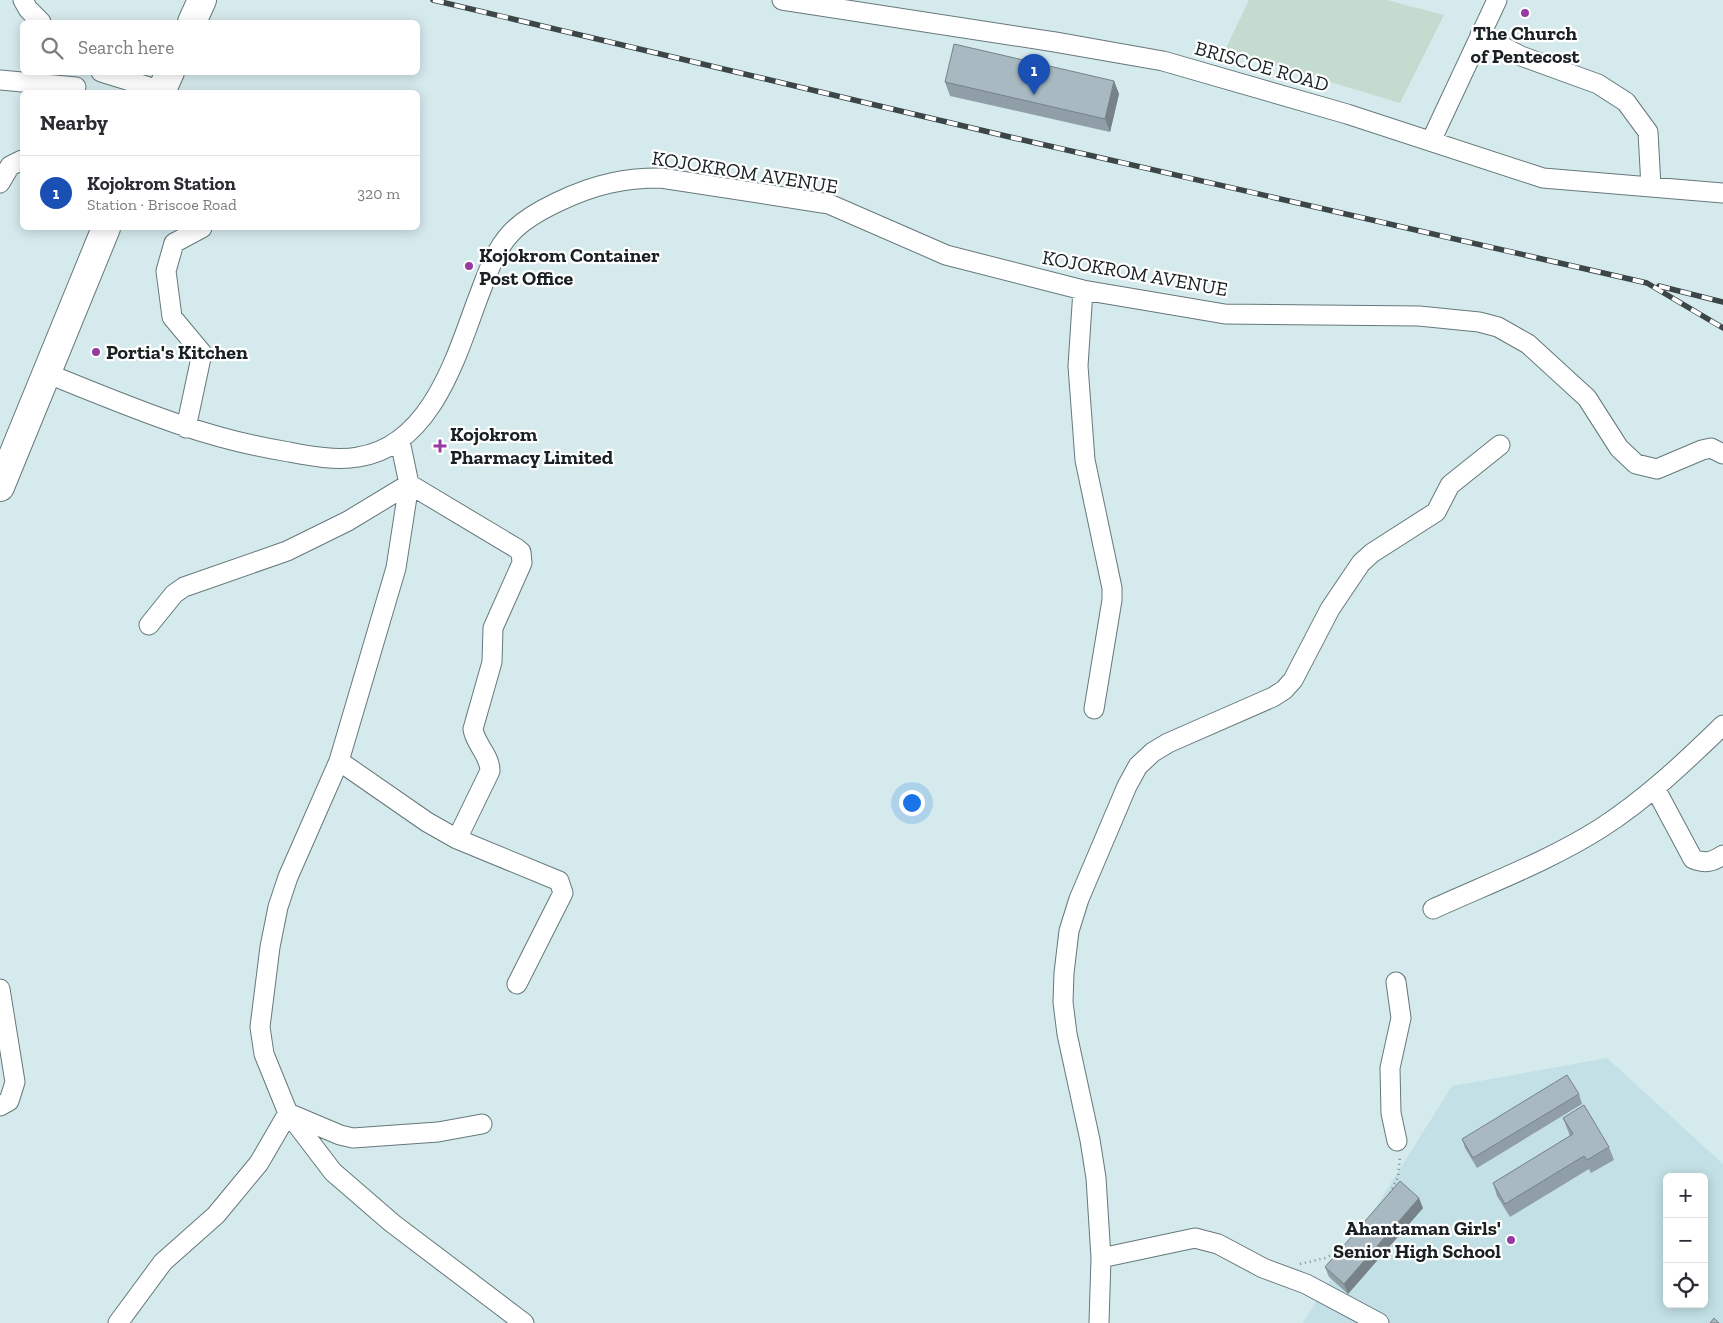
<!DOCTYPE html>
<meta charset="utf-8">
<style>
:root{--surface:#fff;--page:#f7f7f7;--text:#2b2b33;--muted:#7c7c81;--line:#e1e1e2;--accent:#0f766e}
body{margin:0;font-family:"Zilla Slab",serif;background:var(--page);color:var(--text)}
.controls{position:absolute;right:15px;bottom:15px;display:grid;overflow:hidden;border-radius:8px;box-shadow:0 2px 12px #0003}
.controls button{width:45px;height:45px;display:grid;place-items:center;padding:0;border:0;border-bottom:1px solid var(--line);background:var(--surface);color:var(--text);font:25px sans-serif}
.you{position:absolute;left:911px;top:802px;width:18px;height:18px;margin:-12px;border:4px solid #fff;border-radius:50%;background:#1a73e8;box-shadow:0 0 0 8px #1a73e833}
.badge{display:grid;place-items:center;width:32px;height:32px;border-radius:50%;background:var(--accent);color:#fff;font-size:16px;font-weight:700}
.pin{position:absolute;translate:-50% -41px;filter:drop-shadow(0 1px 2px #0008)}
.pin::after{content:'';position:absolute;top:26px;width:18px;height:15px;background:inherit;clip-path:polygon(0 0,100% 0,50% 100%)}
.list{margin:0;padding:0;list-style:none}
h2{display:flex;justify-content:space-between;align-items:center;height:65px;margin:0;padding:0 20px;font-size:21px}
h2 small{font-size:16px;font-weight:400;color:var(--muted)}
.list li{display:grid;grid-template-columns:32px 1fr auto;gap:15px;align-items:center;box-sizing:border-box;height:75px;padding:0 20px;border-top:1px solid var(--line)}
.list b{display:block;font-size:19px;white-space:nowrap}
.list p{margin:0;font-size:16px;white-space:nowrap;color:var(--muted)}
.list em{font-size:16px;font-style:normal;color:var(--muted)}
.icon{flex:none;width:28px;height:28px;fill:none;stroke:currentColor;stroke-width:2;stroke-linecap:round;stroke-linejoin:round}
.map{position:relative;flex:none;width:1723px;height:1323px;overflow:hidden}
.search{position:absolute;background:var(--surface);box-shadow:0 2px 12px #0003;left:20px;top:20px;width:400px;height:55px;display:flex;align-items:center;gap:12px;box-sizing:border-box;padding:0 18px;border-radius:8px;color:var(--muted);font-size:19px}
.panel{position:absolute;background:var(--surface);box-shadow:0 2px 12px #0003;left:20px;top:90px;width:400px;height:140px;border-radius:8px}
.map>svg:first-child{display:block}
.built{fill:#c2e0e5;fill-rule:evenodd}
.green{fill:#c4dccf}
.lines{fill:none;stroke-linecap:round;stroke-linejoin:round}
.minor-casing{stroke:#65787b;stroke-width:21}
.highway-casing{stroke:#65787b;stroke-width:30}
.path{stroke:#7b8a8c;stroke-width:2.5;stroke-dasharray:1 4;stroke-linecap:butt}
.minor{stroke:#fff;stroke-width:19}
.highway{stroke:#fff;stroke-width:28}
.rail-casing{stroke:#3c4648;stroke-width:5.5}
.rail{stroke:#fff;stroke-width:4;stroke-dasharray:11;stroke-linecap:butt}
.wall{fill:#909fa7}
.shaded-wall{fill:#768288}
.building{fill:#a8b9c2;stroke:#768288}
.poi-dot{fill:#973aa4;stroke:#fff;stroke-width:2}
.labels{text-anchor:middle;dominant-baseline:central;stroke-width:4.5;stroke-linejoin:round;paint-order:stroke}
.poi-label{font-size:20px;font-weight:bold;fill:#192122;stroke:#fff;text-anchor:start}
.street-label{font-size:20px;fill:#192122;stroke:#fff}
</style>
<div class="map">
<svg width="1723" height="1323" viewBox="0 0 1723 1323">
<rect width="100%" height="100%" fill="#d5eaed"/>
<path class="built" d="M1607,1058L1723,1164V1323H1303L1452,1086ZM1667,1177H1704V1304H1667Z"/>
<path class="green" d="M1249,0H1387L1444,15L1400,103L1225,50Z"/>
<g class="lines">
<defs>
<path id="minor" d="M23,0L28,9L41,22
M782,0L1055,42L1163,61L1347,114L1543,178L1723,193
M1480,35L1521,56L1598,84L1626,102L1648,132L1651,187
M101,72L162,91
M0,80L76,87
M1431,141L1497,0
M0,183L10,166L22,160
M1083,290L1078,366L1085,460L1112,588V600L1094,709
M46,373C128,406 201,438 289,452C310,456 337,461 358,457C431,446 456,357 478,298C487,275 494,251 511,233C531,211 582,189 611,183C627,179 644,178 661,178L829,204L946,255L1083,290L1225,314L1419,316L1479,322L1498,327L1528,344L1587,398L1619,448L1636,464L1657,469L1702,450L1711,448L1723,454
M186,428L202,353L172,317L166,271L174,243L202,228
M400,441L409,484L396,568L339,761L288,877L278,907L270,947L260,1027L264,1054L288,1113L333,1172L392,1223L524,1323
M149,625L174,594L184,587L287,551L348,521L409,484L516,548L521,552L522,563L493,628L492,662L473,729C475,744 490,755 490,771L457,839
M339,761L427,822L457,839L559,881L563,893L517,984
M1655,788L1693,859C1706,864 1712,862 1723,855
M1433,909C1490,883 1549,861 1601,828C1646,799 1685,762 1723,725
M1396,982L1401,1018L1390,1068L1391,1113L1397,1141
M0,989L15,1082L9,1101L0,1106
M1101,1258L1195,1238L1218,1244L1263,1268L1306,1284L1379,1323
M118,1323L163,1262L216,1215L259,1163L288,1113L340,1135L353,1138L438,1132L482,1124
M1099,1323L1101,1258L1096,1178L1090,1140L1067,1034L1063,1002L1064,973L1069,931L1079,899L1127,786L1138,766L1153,752L1168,743L1273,697L1284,690L1293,680L1330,609L1361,563L1372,553L1436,512L1450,485L1500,445"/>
<path id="highway" d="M192,22L202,0
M161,92L170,72
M0,487L106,228"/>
</defs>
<use href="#minor" class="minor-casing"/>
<use href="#highway" class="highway-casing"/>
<path class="path" d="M1390,1193L1398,1177L1400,1156
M1300,1264L1325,1258L1342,1250"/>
<use href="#minor" class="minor"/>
<use href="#highway" class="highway"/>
<defs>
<path id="rail" d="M433,0L1010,137L1647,283L1723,328
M1659,286L1723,302"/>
</defs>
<use href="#rail" class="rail-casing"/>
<use href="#rail" class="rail"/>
</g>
<path class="wall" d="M1114,81L1119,94L1110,132L950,96L945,82Z
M1579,1094L1582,1104L1477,1168L1465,1148L1462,1139Z
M1563,1118L1609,1147L1614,1160L1591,1173L1589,1169L1510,1217L1497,1196L1493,1183L1570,1136L1568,1131Z
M1423,1208L1348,1294L1329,1277L1325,1267Z"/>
<path class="shaded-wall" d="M1114,81L1119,94L1110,132L1105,119Z
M1419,1198L1423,1208L1348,1294L1344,1284Z"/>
<path class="building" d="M954,44L1114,81L1105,119L945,82Z
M1567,1075L1579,1094L1473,1158L1462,1139Z
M1584,1105L1609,1147L1587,1160L1584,1156L1505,1204L1493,1183L1573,1134L1563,1118Z
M1400,1181L1419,1198L1344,1284L1325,1267Z
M1714,1318L1719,1323H1710Z"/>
<g class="poi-dot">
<circle cx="1525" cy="13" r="5"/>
<circle cx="469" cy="266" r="5"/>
<circle cx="96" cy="352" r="5"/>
<path d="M437.5 438.5h5v5h5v5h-5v5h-5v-5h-5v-5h5z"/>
<circle cx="1511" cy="1240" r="5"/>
</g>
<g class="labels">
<g class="poi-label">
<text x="1525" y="33" text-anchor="middle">The Church<tspan x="1525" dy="23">of Pentecost</tspan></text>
<text x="479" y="255">Kojokrom Container<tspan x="479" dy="23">Post Office</tspan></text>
<text x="106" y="352">Portia's Kitchen</text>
<text x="450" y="434">Kojokrom<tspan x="450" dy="23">Pharmacy Limited</tspan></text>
<text x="1501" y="1228" text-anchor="end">Ahantaman Girls'<tspan x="1501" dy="23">Senior High School</tspan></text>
</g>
<g class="street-label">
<text transform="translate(1262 66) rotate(16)">BRISCOE ROAD</text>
<text transform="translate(745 172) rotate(9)">KOJOKROM AVENUE</text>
<text transform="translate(1135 273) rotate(10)">KOJOKROM AVENUE</text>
</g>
</g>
</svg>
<div class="controls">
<button>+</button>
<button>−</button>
<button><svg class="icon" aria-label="locate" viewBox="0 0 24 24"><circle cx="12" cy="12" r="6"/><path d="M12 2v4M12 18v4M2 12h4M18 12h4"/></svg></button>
</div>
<div class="you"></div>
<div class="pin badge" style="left:1034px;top:95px;background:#1a4fb4">1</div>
<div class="search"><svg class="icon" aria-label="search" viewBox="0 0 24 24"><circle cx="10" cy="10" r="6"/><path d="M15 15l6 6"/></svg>Search here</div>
<section class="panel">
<h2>Nearby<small></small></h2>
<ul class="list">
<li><span class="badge" style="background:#1a4fb4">1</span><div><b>Kojokrom Station</b><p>Station · Briscoe Road</p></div><em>320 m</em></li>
</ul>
</section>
</div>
